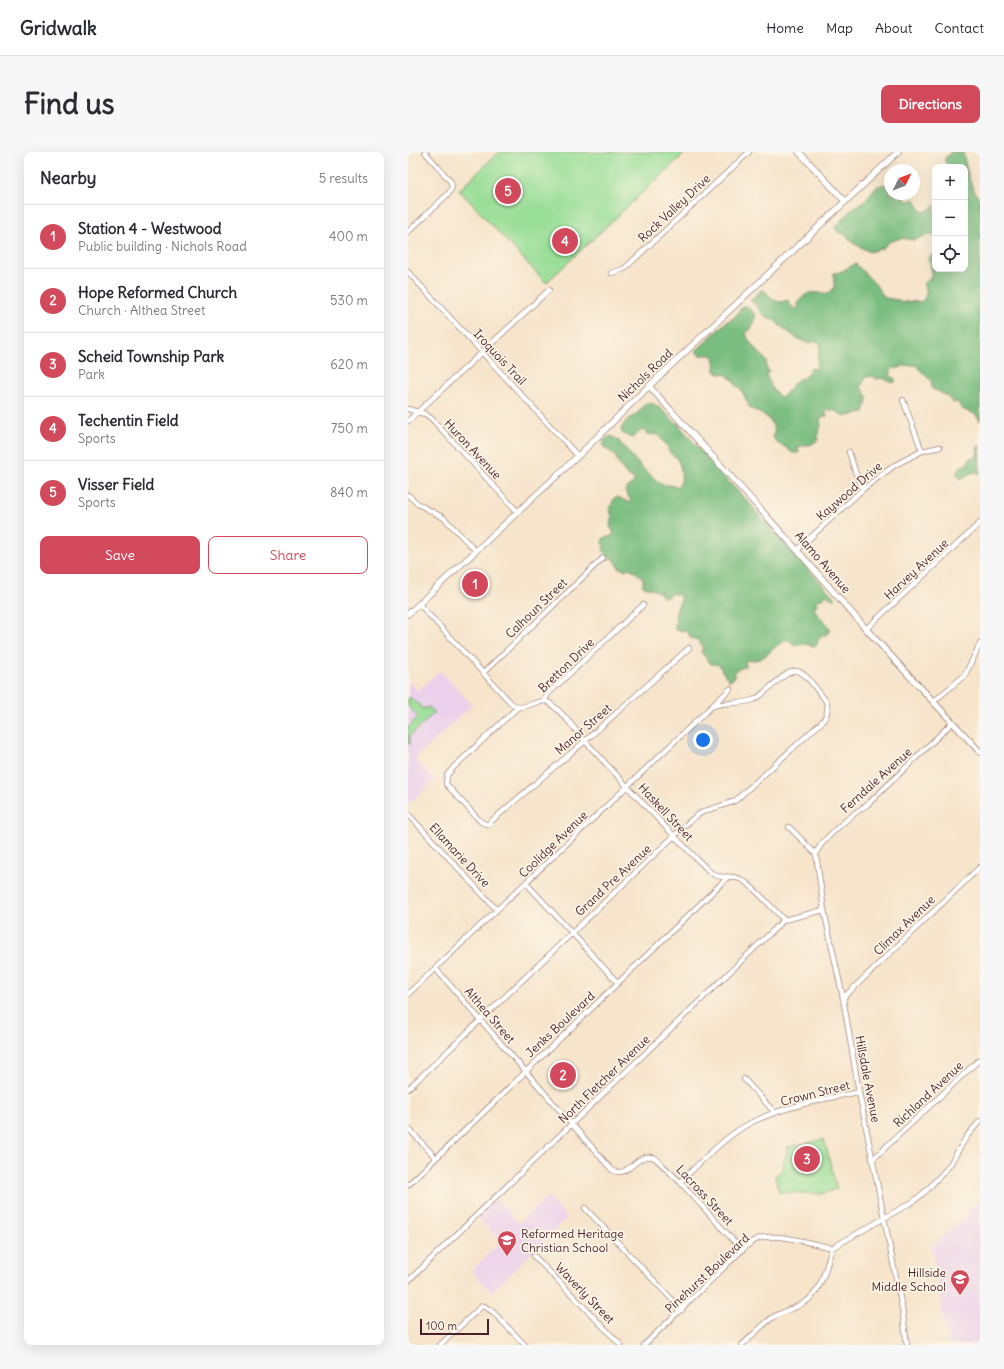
<!DOCTYPE html>
<meta charset="utf-8">
<style>
:root{--surface:#fff;--page:#f7f7f7;--text:#2b2b33;--muted:#7c7c81;--line:#e1e1e2;--accent:#d1495b}
body{margin:0;font-family:Delius,sans-serif;background:var(--page);color:var(--text)}
.controls{position:absolute;right:12px;top:12px;display:grid;overflow:hidden;border-radius:8px;box-shadow:0 4px 16px #0002}
.controls button{width:36px;height:36px;display:grid;place-items:center;padding:0;border:0;border-bottom:1px solid var(--line);background:var(--surface);color:var(--text);font:20px sans-serif}
.compass{position:absolute;left:476px;top:12px;width:36px;height:36px;border-radius:50%;background:var(--surface);box-shadow:0 4px 16px #0002;rotate:47deg}
.scale{position:absolute;left:12px;bottom:10px;width:69px;box-sizing:border-box;padding-left:4px;border:2px solid #4a1f2b;border-top:0;font-size:11px;line-height:14px;white-space:nowrap;color:#4a1f2b;-webkit-text-stroke:3px #fcf5e5;paint-order:stroke}
.you{position:absolute;left:295px;top:588px;width:14px;height:14px;margin:-10px;border:3px solid #fff;border-radius:50%;background:#1a73e8;box-shadow:0 0 0 6px #1a73e833}
.badge{display:grid;place-items:center;width:26px;height:26px;border-radius:50%;background:var(--accent);color:#fff;font-size:13px;font-weight:700}
.pin{position:absolute;translate:-50% -50%;border:2px solid #fff;box-shadow:0 1px 4px #0006}
.list{margin:0;padding:0;list-style:none}
h2{display:flex;justify-content:space-between;align-items:center;height:52px;margin:0;padding:0 16px;font-size:17px}
h2 small{font-size:13px;font-weight:400;color:var(--muted)}
.list li{display:grid;grid-template-columns:26px 1fr auto;gap:12px;align-items:center;box-sizing:border-box;height:64px;padding:0 16px;border-top:1px solid var(--line)}
.list b{display:block;font-size:15px;white-space:nowrap}
.list p{margin:0;font-size:13px;white-space:nowrap;color:var(--muted)}
.list em{font-size:13px;font-style:normal;color:var(--muted)}
.actions{display:flex;gap:8px;padding:12px 16px}
.actions a{flex:1;padding:9px 0;border:1px solid var(--accent);border-radius:8px;text-align:center;font-size:14px;color:var(--accent)}
.actions .main{background:var(--accent);color:#fff}
.icon{flex:none;width:22px;height:22px;fill:none;stroke:currentColor;stroke-width:2;stroke-linecap:round;stroke-linejoin:round}
.map{position:relative;flex:none;width:572px;height:1193px;overflow:hidden;border-radius:8px}
header{display:flex;align-items:center;gap:24px;box-sizing:border-box;height:56px;padding:0 20px;background:var(--surface);border-bottom:1px solid var(--line)}
header strong{font-size:19px}
nav{display:flex;gap:22px;margin-inline-start:auto;font-size:14px}
.intro{display:flex;align-items:center;justify-content:space-between;box-sizing:border-box;height:96px;padding:0 24px}
h1{margin:0;font-size:28px}
.button{padding:10px 18px;border-radius:8px;background:var(--accent);color:#fff;font-size:14px;font-weight:700}
main{display:flex;gap:24px;padding:0 24px}
aside{flex:1;background:var(--surface);border-radius:8px;box-shadow:0 4px 16px #0002}
.map>svg:first-child{display:block}
.built{fill:#ebd1eb}
.green{fill:#99de97;stroke:#727e61}
.forest{fill:#7abd80;stroke:#626e56}
.lines{fill:none;stroke-linecap:round;stroke-linejoin:round}
.minor-casing{stroke:#a0827b;stroke-width:6}
.tertiary-casing{stroke:#a0827b;stroke-width:7}
.minor{stroke:#fff;stroke-width:4.5}
.tertiary{stroke:#fff;stroke-width:5.5}
.labels{text-anchor:middle;dominant-baseline:central;stroke-width:3.5;stroke-linejoin:round;paint-order:stroke}
.street-label{font-size:12px;fill:#4a1f2b;stroke:#fcf5e5}
.poi-label{font-size:12px;fill:#4a1f2b;stroke:#fcf5e5;text-anchor:start}
</style>
<header>
<strong>Gridwalk</strong>
<nav><a>Home</a><a>Map</a><a>About</a><a>Contact</a></nav>
</header>
<div class="intro"><h1>Find us</h1><a class="button">Directions</a></div>
<main>
<aside>
<h2>Nearby<small>5 results</small></h2>
<ul class="list">
<li><span class="badge">1</span><div><b>Station 4 - Westwood</b><p>Public building · Nichols Road</p></div><em>400 m</em></li>
<li><span class="badge">2</span><div><b>Hope Reformed Church</b><p>Church · Althea Street</p></div><em>530 m</em></li>
<li><span class="badge">3</span><div><b>Scheid Township Park</b><p>Park</p></div><em>620 m</em></li>
<li><span class="badge">4</span><div><b>Techentin Field</b><p>Sports</p></div><em>750 m</em></li>
<li><span class="badge">5</span><div><b>Visser Field</b><p>Sports</p></div><em>840 m</em></li>
</ul>
<div class="actions"><a class="main">Save</a><a>Share</a></div>
</aside>
<div class="map">
<svg width="572" height="1193" viewBox="0 0 572 1193">
<rect width="100%" height="100%" fill="#fcf5e5"/>
<filter id="ink" filterUnits="userSpaceOnUse"><feTurbulence type="fractalNoise" baseFrequency=".025" numOctaves="2"/><feDisplacementMap in="SourceGraphic" scale="8" xChannelSelector="R" yChannelSelector="G"/><feConvolveMatrix kernelMatrix="1 2 1 2 8 2 1 2 1" color-interpolation-filters="sRGB"/></filter>
<filter id="wash" filterUnits="userSpaceOnUse"><feTurbulence type="fractalNoise" baseFrequency=".012" numOctaves="4" result="noise"/><feDisplacementMap in="SourceGraphic" scale="16" xChannelSelector="R" yChannelSelector="G"/><feGaussianBlur stdDeviation="0.9" result="paint"/><feColorMatrix in="noise" values="0 0 0 0 0 0 0 0 0 0 0 0 0 0 0 0 0 1.4 0 .05"/><feComposite in="paint" operator="in"/></filter>
<g filter="url(#wash)">
<rect width="100%" height="100%" fill="#f6e4cb"/>
<path class="built" d="M32,518L64,553L7,607L26,628L0,653V529L10,539Z
M139,1045L159,1066L84,1140L63,1119L93,1090L68,1064L87,1046L111,1071Z
M572,1048V1193H540L524,1095Z"/>
<path class="green" d="M91,0H278L138,131L51,38Z
M2,545C6,550 12,551 14,557L21,555L26,561L2,584V592H0V575L10,565L0,554V547Z
M416,987L429,1037L412,1042L371,1040L367,1024L373,1020L380,995Z"/>
<path class="forest" d="M542,0H555L561,27L566,38L572,48V269C567,258 559,261 553,256C552,254 551,252 549,250L545,251C540,244 533,240 524,237L523,234L524,230L507,213L495,214L492,216H485L483,219L482,223L487,227V230L485,231L474,226L467,227L466,224L458,225L453,235L460,246L456,260C450,261 443,265 436,263C429,262 426,255 417,259L419,264L414,265L412,268L413,273L410,282V288L404,292L390,295L391,301H384C377,291 368,296 365,283L367,279L364,272L359,265L342,256L334,239L327,232L325,228L317,222H312L307,219C307,213 309,208 304,203H291L288,199L318,170L326,166L334,155L337,153L348,163L343,177L338,181C341,194 353,200 359,210L358,215L361,220L358,223L365,238L372,245H375C381,238 387,226 396,226L403,216L407,217L409,215L410,201L412,199V192L409,189L400,191L390,187L371,173L367,168L357,165L347,152L342,148C347,145 350,140 355,137C360,142 366,151 373,150C376,150 378,148 380,148L384,155L388,157H390V151C402,135 405,143 421,141C430,133 424,130 426,121C434,121 441,114 448,112L467,132L477,146L491,148L493,151C501,148 508,151 515,149L519,140L515,132L522,127L524,122L521,106L527,100V117H557V15H542L537,10V6L541,3Z
M478,32L480,35L482,36V42H493L496,47L500,49L507,47L512,57L516,60L521,58L525,54H527V85L523,82H520L507,88L493,86L481,90L475,96L462,100L445,91L437,82L430,80L427,76L428,74L432,72L433,68C439,64 437,65 442,59C445,55 453,51 457,48C466,41 462,35 478,32Z
M243,251C255,255 260,266 270,272L309,318L345,355L350,362L366,380L427,446L426,448L420,444L417,443L414,447L409,448V452L406,456C409,465 419,469 422,478L418,483L412,484L408,494L395,492L387,494L381,488H377C374,491 369,493 366,496C361,501 355,507 347,508C344,508 341,508 337,509L338,514L327,519L326,526L322,529L314,519L312,513L303,512L293,500L295,495L290,488L283,486L278,479L267,478C268,465 266,460 273,448L271,443L263,441L260,445H255L252,442L254,439L250,440L242,436H239L235,434V426L225,418L220,416L217,418L211,416L207,408L200,405L195,398L196,395L194,389L196,386L204,384L206,381L202,374L204,365L201,355L203,354L206,346L209,345L222,351L223,349L217,339L221,334L226,330V327L219,323L210,311L207,303L196,295L195,291L197,287L203,284L211,289L234,316L254,333H262L268,335L273,330C274,323 273,314 269,307C265,302 260,302 260,295L250,283L239,282L237,279L234,278L224,286L214,281L213,276L219,268L230,261L236,253Z
M571,293L572,323L569,320C563,321 559,321 556,327C551,327 549,324 549,320L553,314L558,313L562,306H565L569,303L570,296Z"/>
</g>
<g filter="url(#ink)">
<g class="lines">
<defs>
<path id="minor" d="M0,80L41,41L44,35L43,30L17,0
M0,120L170,304
M203,121L216,117L341,0
M495,248L514,299
M0,257L17,262L23,266L109,359
M0,269L141,138
M441,300L447,319L455,337
M0,343L10,352L36,366L68,399
M389,398L455,337L487,313L514,299L532,295
M11,452L103,551L110,555
M458,477L572,371
M281,496L177,589L80,672H77L72,669L38,632L39,623L46,615L110,555C120,555 128,549 138,549C151,555 168,579 178,590C217,632 256,675 297,715C313,732 316,720 332,727C343,731 367,759 376,768
M75,521L195,406
M135,549L143,539L235,453
M525,550L557,523L572,492
M0,662L89,758
M381,675L408,702L416,758L435,846L451,940L494,1156L499,1193
M408,702C411,689 447,660 459,653L544,571
M118,731L210,831
M27,816L204,1018C222,1028 228,998 247,1006L272,1030L334,1098
M0,842L322,537
M435,846L572,715
M336,927L367,961
M0,937L266,684C275,676 284,665 295,660C306,655 317,654 328,648L415,569C421,560 421,551 414,544C390,513 390,511 360,537C355,541 351,546 345,548C331,553 318,548 303,555
M0,976L28,1006
M465,1007L572,907
M272,1030C291,1012 309,992 332,977C363,957 415,947 451,940
M0,1033L319,726
M177,1056L274,1158
M126,1104L213,1193
M0,1129L376,768L416,758
M32,1193L74,1154H76L85,1160L117,1193
M236,1193L334,1098C340,1093 346,1087 353,1086C371,1081 405,1092 424,1096L506,1049L519,1038L541,1014L559,984L572,969
M334,1193C344,1184 353,1174 364,1166C378,1157 396,1155 406,1142C416,1129 419,1111 424,1096"/>
<path id="tertiary" d="M391,0L437,49
M241,234L389,398L458,477L572,600
M0,462L170,304L241,234L490,0"/>
</defs>
<use href="#minor" class="minor-casing"/>
<use href="#tertiary" class="tertiary-casing"/>
<use href="#minor" class="minor"/>
<use href="#tertiary" class="tertiary"/>
</g>
</g>
<defs>
<symbol id="school-pin" viewBox="-11 -11 22 30"><path d="M0 17L-7.5 6A9.5 9.5 0 1 1 7.5 6Z" fill="#d1495b" stroke="#fcf5e5"/><path d="M0-5L7-2L0 1L-7-2ZM-4 1L0 2.5L4 1V4Q0 6-4 4Z" fill="#fff"/></symbol>
</defs>
<g fill-rule="evenodd">
<use href="#school-pin" x="88" y="1077" width="22" height="30"/>
<use href="#school-pin" x="541" y="1116" width="22" height="30"/>
</g>
<g class="labels">
<g class="street-label">
<text transform="translate(266 56) rotate(-43)">Rock Valley Drive</text>
<text transform="translate(92 205) rotate(47)">Iroquois Trail</text>
<text transform="translate(237 223) rotate(-44)">Nichols Road</text>
<text transform="translate(65 297) rotate(47)">Huron Avenue</text>
<text transform="translate(441 339) rotate(-41)">Kaywood Drive</text>
<text transform="translate(415 410) rotate(49)">Alamo Avenue</text>
<text transform="translate(508 417) rotate(-43)">Harvey Avenue</text>
<text transform="translate(128 456) rotate(-44)">Calhoun Street</text>
<text transform="translate(158 513) rotate(-44)">Bretton Drive</text>
<text transform="translate(175 577) rotate(-41)">Manor Street</text>
<text transform="translate(468 628) rotate(-42)">Ferndale Avenue</text>
<text transform="translate(258 660) rotate(47)">Haskell Street</text>
<text transform="translate(145 692) rotate(-44)">Coolidge Avenue</text>
<text transform="translate(52 703) rotate(47)">Ellamarie Drive</text>
<text transform="translate(205 728) rotate(-43)">Grand Pre Avenue</text>
<text transform="translate(496 773) rotate(-44)">Climax Avenue</text>
<text transform="translate(82 863) rotate(49)">Althea Street</text>
<text transform="translate(152 872) rotate(-43)">Jenks Boulevard</text>
<text transform="translate(196 927) rotate(-44)">North Fletcher Avenue</text>
<text transform="translate(460 927) rotate(79)">Hillsdale Avenue</text>
<text transform="translate(407 941) rotate(-14)">Crown Street</text>
<text transform="translate(520 942) rotate(-43)">Richland Avenue</text>
<text transform="translate(297 1043) rotate(47)">Lacross Street</text>
<text transform="translate(299 1121) rotate(-43)">Pinehurst Boulevard</text>
<text transform="translate(177 1141) rotate(46)">Waverly Street</text>
</g>
<g class="poi-label">
<text x="113" y="1081">Reformed Heritage<tspan x="113" dy="14">Christian School</tspan></text>
<text x="538" y="1120" text-anchor="end">Hillside<tspan x="538" dy="14">Middle School</tspan></text>
</g>
</g>
</svg>
<div class="controls">
<button>+</button>
<button>−</button>
<button><svg class="icon" aria-label="locate" viewBox="0 0 24 24"><circle cx="12" cy="12" r="6"/><path d="M12 2v4M12 18v4M2 12h4M18 12h4"/></svg></button>
</div>
<svg class="compass" viewBox="-18 -18 36 36"><path d="M0-13l5 13h-10z" fill="#e53935"/><path d="M0 13l5-13h-10z" fill="#7c7c81"/></svg>
<div class="scale">100 m</div>
<div class="you"></div>
<div class="pin badge" style="left:67px;top:432px">1</div>
<div class="pin badge" style="left:155px;top:923px">2</div>
<div class="pin badge" style="left:399px;top:1007px">3</div>
<div class="pin badge" style="left:157px;top:89px">4</div>
<div class="pin badge" style="left:100px;top:39px">5</div>
</div>
</main>
